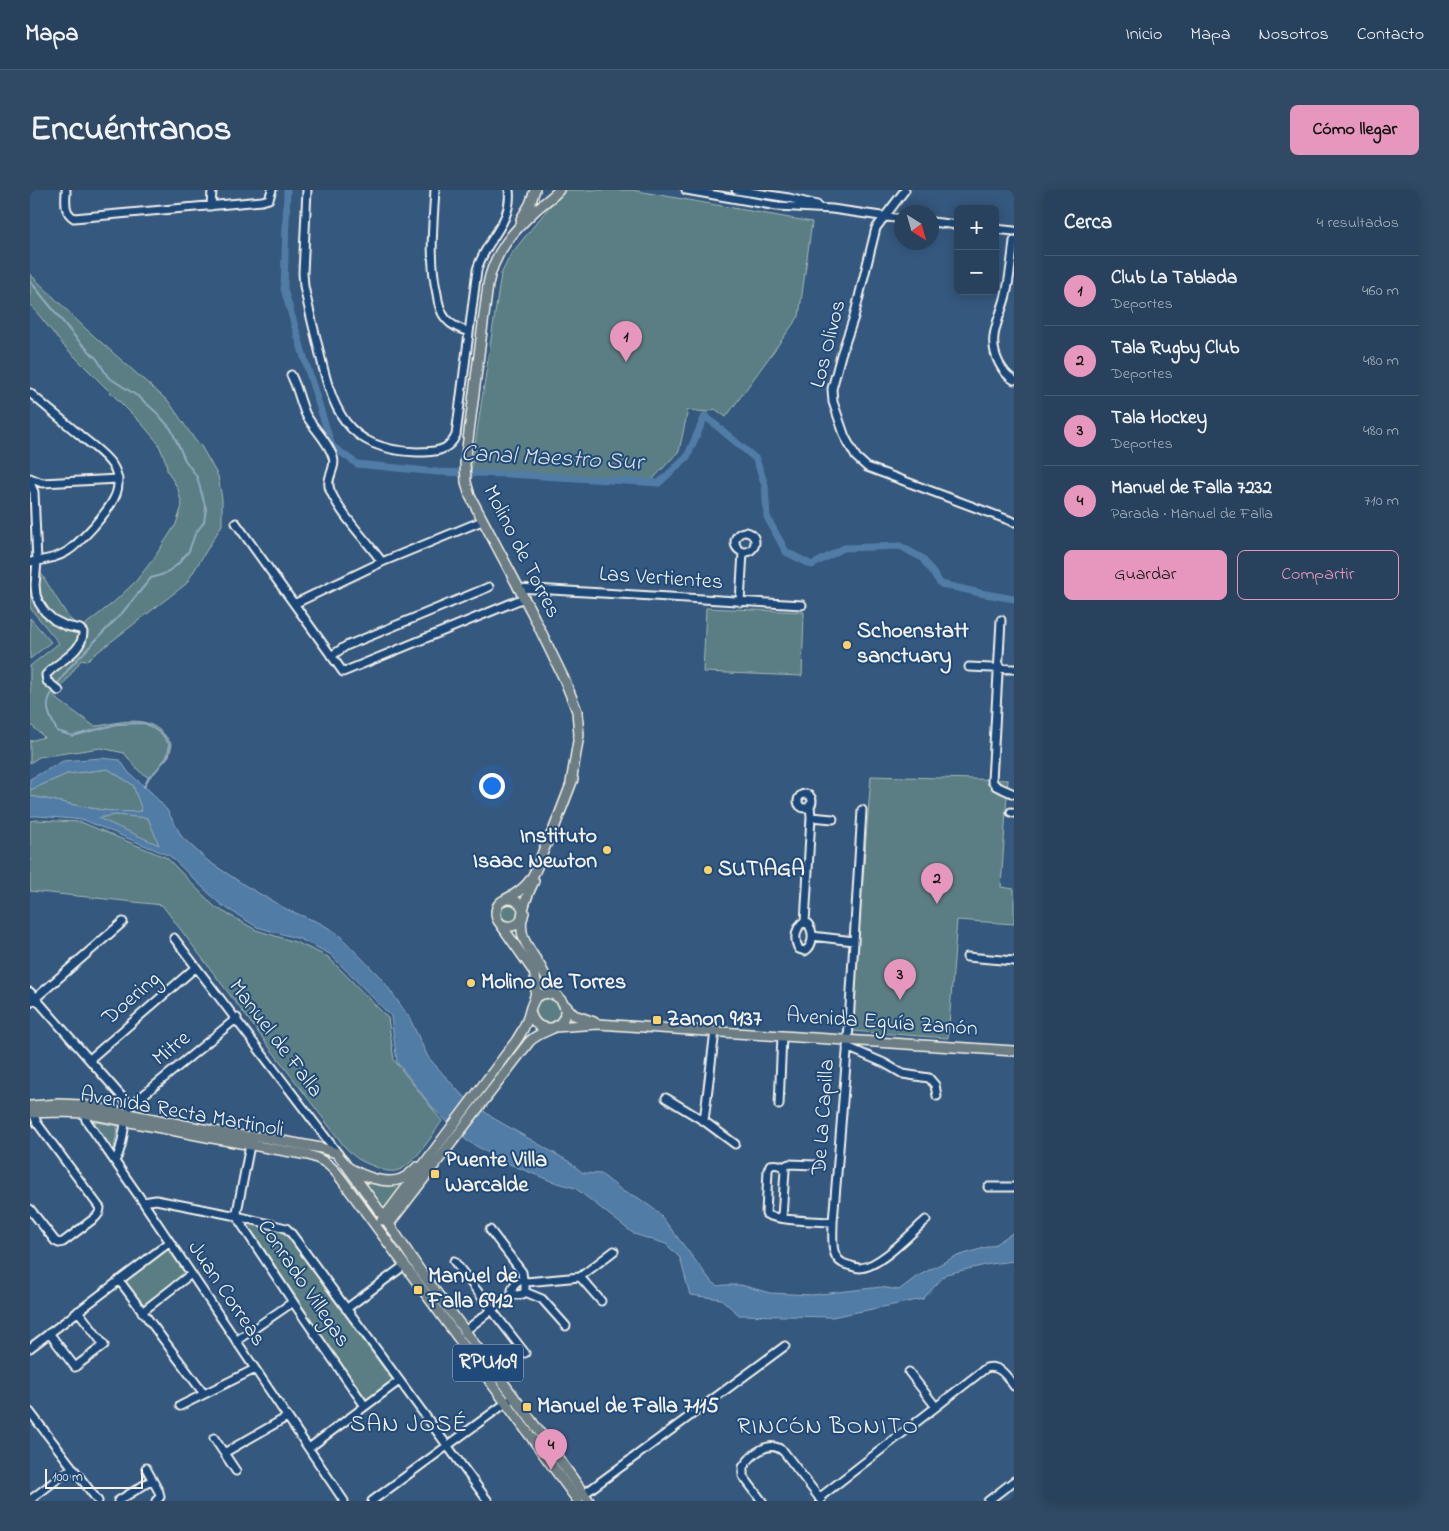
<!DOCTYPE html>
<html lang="es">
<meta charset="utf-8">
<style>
:root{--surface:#28425e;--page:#304964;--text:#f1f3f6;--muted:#a5b0bc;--line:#445b73;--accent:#e797bd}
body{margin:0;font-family:"Indie Flower",sans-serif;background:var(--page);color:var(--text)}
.controls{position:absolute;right:15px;top:15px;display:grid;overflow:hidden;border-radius:8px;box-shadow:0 2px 12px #0003}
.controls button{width:45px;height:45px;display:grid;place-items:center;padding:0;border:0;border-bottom:1px solid var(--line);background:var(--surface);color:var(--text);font:25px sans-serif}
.compass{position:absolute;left:864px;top:15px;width:45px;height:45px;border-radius:50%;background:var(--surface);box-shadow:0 2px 12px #0003;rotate:143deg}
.scale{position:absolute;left:15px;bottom:12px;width:98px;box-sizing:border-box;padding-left:5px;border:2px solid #f4f1e8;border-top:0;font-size:14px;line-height:18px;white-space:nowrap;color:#f4f1e8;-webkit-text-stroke:4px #1f4a7a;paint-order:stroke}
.you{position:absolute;left:461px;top:595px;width:18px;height:18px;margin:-12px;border:4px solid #fff;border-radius:50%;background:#1a73e8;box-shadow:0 0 0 8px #1a73e833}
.badge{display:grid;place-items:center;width:32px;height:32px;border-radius:50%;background:var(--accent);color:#111;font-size:16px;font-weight:700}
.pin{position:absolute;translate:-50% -41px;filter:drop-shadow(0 1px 2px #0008)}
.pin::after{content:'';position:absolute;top:26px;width:18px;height:15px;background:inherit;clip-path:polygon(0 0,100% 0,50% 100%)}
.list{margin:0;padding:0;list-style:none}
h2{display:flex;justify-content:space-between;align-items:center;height:65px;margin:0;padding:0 20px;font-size:21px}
h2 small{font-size:16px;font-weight:400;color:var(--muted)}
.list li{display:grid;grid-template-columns:32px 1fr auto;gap:15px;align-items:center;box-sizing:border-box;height:70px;padding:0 20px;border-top:1px solid var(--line)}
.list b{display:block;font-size:19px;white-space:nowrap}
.list p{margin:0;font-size:16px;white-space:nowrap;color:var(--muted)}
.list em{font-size:16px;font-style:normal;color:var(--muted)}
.actions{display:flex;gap:10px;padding:15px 20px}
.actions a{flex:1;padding:11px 0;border:1px solid var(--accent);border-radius:8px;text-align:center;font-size:18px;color:var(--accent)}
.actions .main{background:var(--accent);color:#111}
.map{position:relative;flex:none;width:984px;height:1311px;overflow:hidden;border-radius:8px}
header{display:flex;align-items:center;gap:30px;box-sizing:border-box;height:70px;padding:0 25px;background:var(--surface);border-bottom:1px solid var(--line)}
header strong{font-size:24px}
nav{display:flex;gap:28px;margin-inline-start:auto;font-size:18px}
.intro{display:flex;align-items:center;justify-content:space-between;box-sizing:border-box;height:120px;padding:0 30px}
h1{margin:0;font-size:35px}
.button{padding:12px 22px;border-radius:8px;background:var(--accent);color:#111;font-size:18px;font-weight:700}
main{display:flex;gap:30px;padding:0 30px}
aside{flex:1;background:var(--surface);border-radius:8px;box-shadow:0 2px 12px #0003}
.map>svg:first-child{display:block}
.green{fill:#5a7e83;stroke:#a7b8b6}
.water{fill:#517ba6;stroke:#92aac0;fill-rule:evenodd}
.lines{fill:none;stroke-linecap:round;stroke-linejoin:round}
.stream{stroke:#92aac0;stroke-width:2}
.canal{stroke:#517ba6;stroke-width:7}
.minor-casing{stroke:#f4f1e8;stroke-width:11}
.major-casing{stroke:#f4f1e8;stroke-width:12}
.minor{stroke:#1f4a7a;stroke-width:7}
.major{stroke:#6c7e84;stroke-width:9}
.poi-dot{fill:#ffd166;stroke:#1f4a7a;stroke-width:2}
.labels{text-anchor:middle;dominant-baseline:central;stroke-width:4;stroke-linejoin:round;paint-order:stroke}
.shield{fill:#1f4a7a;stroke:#b4bfc7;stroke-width:1}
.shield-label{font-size:21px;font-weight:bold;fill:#f4f1e8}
.street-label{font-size:22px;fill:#f4f1e8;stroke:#1f4a7a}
.poi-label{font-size:22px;font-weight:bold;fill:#f4f1e8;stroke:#1f4a7a;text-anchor:start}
.water-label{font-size:24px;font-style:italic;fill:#dcdfde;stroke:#1f4a7a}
.neighbourhood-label{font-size:24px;letter-spacing:1px;fill:#f4f1e8;stroke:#1f4a7a}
</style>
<header>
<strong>Mapa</strong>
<nav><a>Inicio</a><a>Mapa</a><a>Nosotros</a><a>Contacto</a></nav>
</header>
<div class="intro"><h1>Encuéntranos</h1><a class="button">Cómo llegar</a></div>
<main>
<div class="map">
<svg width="984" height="1311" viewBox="0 0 984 1311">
<rect width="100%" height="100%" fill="#35587e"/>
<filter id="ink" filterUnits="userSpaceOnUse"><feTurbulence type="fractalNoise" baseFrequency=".02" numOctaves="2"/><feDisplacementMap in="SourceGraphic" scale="10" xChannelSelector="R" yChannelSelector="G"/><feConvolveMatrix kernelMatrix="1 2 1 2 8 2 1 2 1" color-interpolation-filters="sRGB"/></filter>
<g filter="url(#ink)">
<path class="green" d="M533,0H602L782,32L769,126L696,227L685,219L677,222L658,220L649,261L622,290L538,287L441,281L471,84L481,64Z
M0,84L56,139L139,212L165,250L171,256L188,286L192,309V335L156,394L56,471L51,470L24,507L64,536C71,536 77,534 84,533C111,528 128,532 142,555L139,566L119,588L109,581L94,563L71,558L9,567L0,573V551L14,547L0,534V476L29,453L0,418V375L1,377H7L39,428L51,438L84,412L106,391L124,368L146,334L152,316L148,299L137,280L136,272L128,253L112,234L33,155L4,119L0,113Z
M676,418L774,422L772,486L673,482Z
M0,428L21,452L0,469Z
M78,579L103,595L113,621C75,625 37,612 0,606V600L37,584Z
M841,586L978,590L971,697L984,699V734L927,730L918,848L821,841Z
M85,625L118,628L130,656L67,628Z
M6,630L51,632L137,668L185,717L226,740L268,753L298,767L358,828L364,870L412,931C403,944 382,979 365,981C359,982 352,980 346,977C330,971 326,969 314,956L132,715L0,701V631Z
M471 723a9 9 0 1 1 18 0a9 9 0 1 1-18 0Z
M504 820a13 13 0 1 1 26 0a13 13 0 1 1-26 0Z
M61,931L88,936L83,963Z
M329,987C345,992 361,999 378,991L355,1021Z
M216,1032L247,1039L257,1046L362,1190L336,1211Z
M137,1057L155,1084L114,1115L94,1089Z"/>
<path class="water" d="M71,568L90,570L99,583L121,602L137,620L152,647L178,671L216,696L258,720L290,733L307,743L352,789L379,827L398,867L430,903L463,928L538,971L553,983L571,984L594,1002L607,1007L628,1022L681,1091L688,1096L694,1095H711L740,1103L782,1105L851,1097L869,1100L886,1087L924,1067L964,1055L984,1042V1071L960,1074L916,1084L893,1109L802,1127L709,1125L691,1109L660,1105L650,1068L636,1054L604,1044L545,998L521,991L472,971L436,950L403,918L367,872L361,826L300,764L270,749L227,737L190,714L140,666L54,630L9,626H0V606C36,612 76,625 112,621L103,595L78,579L37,584L0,600V589L33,571ZM85,625L118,628L129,655L68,628Z"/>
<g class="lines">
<path class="stream" d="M0,91L46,148L67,169L78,187L109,207L126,222L141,239L155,270L167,287L176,319L174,332L165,344L159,361L147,375L134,384L121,388L92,423L40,477L26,496
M24,500C12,516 20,526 27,541L43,546L87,534L115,533L132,544L140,555L137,567L125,582L119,587L114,597"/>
<path class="canal" d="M257,0L254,99L273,164L302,256L327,274L407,282L478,284L629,293L657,267L675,226L726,269L735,295L737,327L756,362L782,375L814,358L870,356L892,368L911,394L950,403L984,409"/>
<defs>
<path id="minor" d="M36,0C36,11 33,21 44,28L232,11L239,9L242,0
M277,0L273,83L274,96C278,116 283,136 288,156C302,218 314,260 387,262C403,262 419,262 426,245L447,80C455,50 483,33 479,0
M405,0C403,35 399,69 407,104C408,112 410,122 416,129C422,136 430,139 439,142
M656,0L747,16L802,19L872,29
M706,0L759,8L787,15
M875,0L846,38L824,127L811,165L802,199L803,212L815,247L826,267L837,277L984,332
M181,16L182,0
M902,32L928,35
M965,39L984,41
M984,51C982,69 980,87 976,105C970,130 956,147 969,173C973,181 977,186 984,190
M261,185C268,198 270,212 276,225C284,239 298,251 303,267C307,279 295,287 300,300C310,324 337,351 352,372
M0,203C17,218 35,232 52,247C63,256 75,264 83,276C86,281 88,287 88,294C88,309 73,325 64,336C41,361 35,368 0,372
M0,288L12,293L88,289
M0,293L4,302L7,371L5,395L6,405L9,413L15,422L24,430L36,436L50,439L53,442C53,463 27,471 16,485L17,491L29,501
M206,333L313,482L494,408
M705 352a10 10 0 1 1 20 0a10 10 0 1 1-20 0Z
M488,398L772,415
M710,412L713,362
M264,414L352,372L452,331
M971,430L962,591L966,596L984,604
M301,466L316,456L459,397
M939,477L984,479
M768 611a7 7 0 1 1 14 0a7 7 0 1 1-14 0Z
M832,620L818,850L803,1032C803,1048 799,1071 818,1075C822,1076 826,1078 830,1078C850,1077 881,1043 896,1030
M981,622L984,623
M781,627L803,629
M772,733L778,734C784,742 784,755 775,761L769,759C764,751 765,740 772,733Z
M775,733L781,627L780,615
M782,746L824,751
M144,748L309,965
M937,767L984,771
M0,802L100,916
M0,813L93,732
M817,857L854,873L873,884L899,888L905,895L907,906
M60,869L166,777
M636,908L674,931L705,954
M749,915L752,846
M53,919L56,930L113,1012L314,1311
M674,931L685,841
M220,955L207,1022L210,1032L263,1112L335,1216
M85,971C95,955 92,933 100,916L207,828
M753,977L759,974L785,975
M958,997H984
M113,1012L126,1010L207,1026L256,1038L261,1043L458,1311
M0,1019L25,1051L29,1053L33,1052L66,1027L69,1023L70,1018L7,933L2,920
M752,1028L755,980C752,974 746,974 740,975L738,980L736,1024C746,1031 790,1031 803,1032
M460,1040L489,1078L492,1082L493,1090
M424,1071L495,1163
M550,1087L571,1111
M89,1090L174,1204
M496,1092L550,1087L584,1061
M495,1102L512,1109L536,1136
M316,1119L375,1075
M112,1122L161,1084
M435,1141L482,1104L487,1105L493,1104L495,1100V1091L493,1090C486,1091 481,1097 482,1104
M19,1143L45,1177L74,1155L48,1121
M206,1151L263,1112
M0,1158L140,1052
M879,1182L906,1217
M150,1216L225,1179
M0,1222L68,1311
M184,1248L206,1281
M279,1258L369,1191
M194,1263L257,1227
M116,1278L129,1302L130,1307L126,1311
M550,1307L755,1156
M789,1308L956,1178C970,1174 977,1187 984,1196
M0,1310L42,1278
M88,1311L122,1290
M342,1311L484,1207
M732,1311L713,1286V1277C722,1264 740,1248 754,1262L791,1310
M958,1311L984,1291"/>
<path id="major" d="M529,0C523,7 515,12 508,18C485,39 463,63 458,95L435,273L436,292L440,306L502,423L535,491L547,521L549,545L541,593
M491,29L500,14L505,0
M504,691C496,707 487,731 494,749C498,759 505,767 510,776C516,787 521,797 528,807
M474,710C512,692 504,672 523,641L543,589
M493,727C487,741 466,739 466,723C466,705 491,704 494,723
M469,732L504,782L507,796L504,810
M535,815L544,825L564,832
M500,820C502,832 509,839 521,838
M525,837L568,834L984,861
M0,916L29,914L53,915L184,941L214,946L231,947L291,958L306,963L314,972L359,1034L389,1079L498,1226L559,1311
M0,923L30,922L54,923L182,948L278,965C295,970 303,977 312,990L548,1311
M319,978C333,986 355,995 371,989C377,987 382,982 387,977
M352,1030L486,851C491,844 494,838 497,830C500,824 500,815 505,809C520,793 545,815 531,832C524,841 509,841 499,852L359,1034"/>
</defs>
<use href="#minor" class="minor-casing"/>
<use href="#major" class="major-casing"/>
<use href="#minor" class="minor"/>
<use href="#major" class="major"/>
</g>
</g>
<g class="poi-dot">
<circle cx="817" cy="455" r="5"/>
<circle cx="577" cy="660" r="5"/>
<circle cx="678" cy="680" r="5"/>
<circle cx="441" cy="793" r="5"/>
<rect x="622" y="825" width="10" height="10" rx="2.5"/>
<rect x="400" y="979" width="10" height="10" rx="2.5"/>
<rect x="383" y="1095" width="10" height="10" rx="2.5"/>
<rect x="492" y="1212" width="10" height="10" rx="2.5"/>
</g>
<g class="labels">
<rect class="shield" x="423" y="1154.5" width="70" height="37" rx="4"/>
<g class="shield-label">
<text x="458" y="1173">RPU109</text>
</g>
<g class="street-label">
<text transform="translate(799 154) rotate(-76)">Los Olivos</text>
<text transform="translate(491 362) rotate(63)">Molino de Torres</text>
<text transform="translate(631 389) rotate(4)">Las Vertientes</text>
<text transform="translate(102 809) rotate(-41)">Doering</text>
<text transform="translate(852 833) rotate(4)">Avenida Eguía Zanón</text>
<text transform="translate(245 849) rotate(53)">Manuel de Falla</text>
<text transform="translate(142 859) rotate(-39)">Mitre</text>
<text transform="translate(152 923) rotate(10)">Avenida Recta Martinoli</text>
<text transform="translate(794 927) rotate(-86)">De La Capilla</text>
<text transform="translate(273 1094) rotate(56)">Conrado Villegas</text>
<text transform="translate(196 1104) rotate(56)">Juan Correas</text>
</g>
<g class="poi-label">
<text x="827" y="442">Schoenstatt<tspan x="827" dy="25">sanctuary</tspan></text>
<text x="567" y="647" text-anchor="end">Instituto<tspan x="567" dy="25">Isaac Newton</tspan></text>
<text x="688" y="680">SUTIAGA</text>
<text x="451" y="793">Molino de Torres</text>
<text x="637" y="830">Zanon 9137</text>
<text x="415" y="971">Puente Villa<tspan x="415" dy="25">Warcalde</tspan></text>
<text x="398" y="1087">Manuel de<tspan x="398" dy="25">Falla 6912</tspan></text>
<text x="507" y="1217">Manuel de Falla 7115</text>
</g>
<g class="water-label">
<text transform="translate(522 269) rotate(3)">Canal Maestro Sur</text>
</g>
<g class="neighbourhood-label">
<text x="379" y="1235">SAN JOSÉ</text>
<text x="798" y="1237">RINCÓN BONITO</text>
</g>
</g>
</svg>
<div class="controls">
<button>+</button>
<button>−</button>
</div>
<svg class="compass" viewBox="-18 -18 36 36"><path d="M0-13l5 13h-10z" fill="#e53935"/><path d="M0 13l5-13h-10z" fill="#a5b0bc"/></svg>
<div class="scale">100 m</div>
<div class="you"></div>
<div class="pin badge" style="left:596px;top:172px">1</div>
<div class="pin badge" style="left:907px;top:714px">2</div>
<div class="pin badge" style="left:870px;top:810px">3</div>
<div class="pin badge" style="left:521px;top:1280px">4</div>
</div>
<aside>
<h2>Cerca<small>4 resultados</small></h2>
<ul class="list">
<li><span class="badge">1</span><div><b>Club La Tablada</b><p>Deportes</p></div><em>460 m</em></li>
<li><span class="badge">2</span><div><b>Tala Rugby Club</b><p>Deportes</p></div><em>480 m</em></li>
<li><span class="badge">3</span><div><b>Tala Hockey</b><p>Deportes</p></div><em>480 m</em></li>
<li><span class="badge">4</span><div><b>Manuel de Falla 7232</b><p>Parada · Manuel de Falla</p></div><em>710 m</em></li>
</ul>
<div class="actions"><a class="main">Guardar</a><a>Compartir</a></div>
</aside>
</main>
